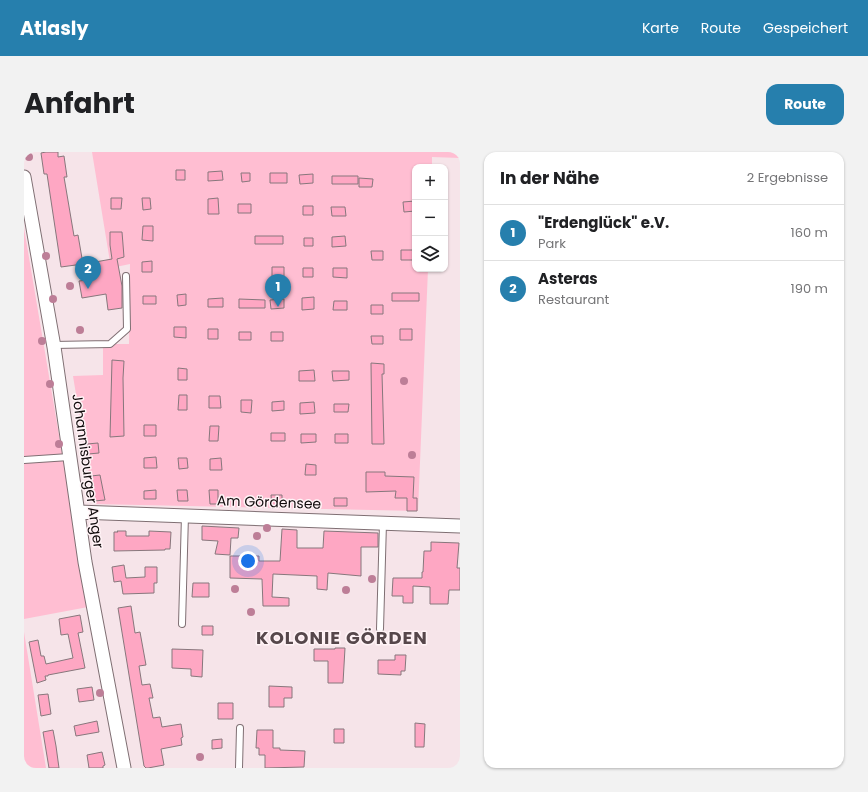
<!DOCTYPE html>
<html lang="de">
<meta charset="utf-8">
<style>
:root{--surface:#fff;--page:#f2f2f2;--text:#202124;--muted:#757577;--line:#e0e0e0;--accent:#267fad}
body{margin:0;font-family:Poppins,sans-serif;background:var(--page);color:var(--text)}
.controls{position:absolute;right:12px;top:12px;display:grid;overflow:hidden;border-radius:8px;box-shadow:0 1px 3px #0004}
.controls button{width:36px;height:36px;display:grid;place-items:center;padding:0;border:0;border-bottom:1px solid var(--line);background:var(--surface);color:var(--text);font:20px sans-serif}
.you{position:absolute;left:224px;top:409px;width:14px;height:14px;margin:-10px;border:3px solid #fff;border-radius:50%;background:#1a73e8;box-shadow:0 0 0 6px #1a73e833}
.badge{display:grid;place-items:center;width:26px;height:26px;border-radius:50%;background:var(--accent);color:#fff;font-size:13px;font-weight:700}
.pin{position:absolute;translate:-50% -33px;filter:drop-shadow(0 1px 2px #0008)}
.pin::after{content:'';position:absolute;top:21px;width:14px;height:12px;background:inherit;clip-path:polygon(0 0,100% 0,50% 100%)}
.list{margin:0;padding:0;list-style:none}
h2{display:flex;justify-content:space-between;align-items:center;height:52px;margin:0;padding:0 16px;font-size:17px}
h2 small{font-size:13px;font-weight:400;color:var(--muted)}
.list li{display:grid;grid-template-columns:26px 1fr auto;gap:12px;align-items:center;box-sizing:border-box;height:56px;padding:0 16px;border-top:1px solid var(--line)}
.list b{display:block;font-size:15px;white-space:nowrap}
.list p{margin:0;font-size:13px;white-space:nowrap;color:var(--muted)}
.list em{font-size:13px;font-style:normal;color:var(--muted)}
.icon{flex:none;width:22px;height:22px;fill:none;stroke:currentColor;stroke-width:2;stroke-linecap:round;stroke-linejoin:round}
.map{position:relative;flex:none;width:436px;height:616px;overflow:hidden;border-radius:12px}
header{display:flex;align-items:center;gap:24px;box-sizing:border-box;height:56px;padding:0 20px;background:var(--accent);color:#fff}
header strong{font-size:19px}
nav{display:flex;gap:22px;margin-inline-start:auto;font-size:14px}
.intro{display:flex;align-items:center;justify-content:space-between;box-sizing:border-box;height:96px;padding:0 24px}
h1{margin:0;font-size:28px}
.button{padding:10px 18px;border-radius:12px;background:var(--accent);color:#fff;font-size:14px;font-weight:700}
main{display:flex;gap:24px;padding:0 24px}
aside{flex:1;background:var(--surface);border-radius:12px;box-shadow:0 1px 3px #0004}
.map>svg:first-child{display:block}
.green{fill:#ffbed2}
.building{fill:#fea7c3;stroke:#87777c}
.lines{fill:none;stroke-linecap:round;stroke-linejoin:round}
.service-casing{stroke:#7f6f73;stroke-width:8}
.minor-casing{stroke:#7f6f73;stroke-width:15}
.service{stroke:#fff;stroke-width:6}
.minor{stroke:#fff;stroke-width:13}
.tree{fill:#bd7e97}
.labels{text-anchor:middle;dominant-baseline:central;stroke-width:3;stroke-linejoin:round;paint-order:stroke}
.street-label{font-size:14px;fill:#110b0c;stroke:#fff3f6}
.district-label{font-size:18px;font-weight:bold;letter-spacing:1px;fill:#56474b;stroke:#fff3f6}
</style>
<header>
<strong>Atlasly</strong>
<nav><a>Karte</a><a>Route</a><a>Gespeichert</a></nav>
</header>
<div class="intro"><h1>Anfahrt</h1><a class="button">Route</a></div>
<main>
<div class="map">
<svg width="436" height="616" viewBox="0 0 436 616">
<rect width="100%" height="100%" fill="#f6e4e9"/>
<path class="green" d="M68,0H436V6L408,5V15H391V117H404L394,359L70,352L49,224L79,223V192H105L106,112L87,116Z
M0,76L64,455L0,467Z
M0,480L22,616H0Z"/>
<path class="building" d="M22,0H34V5L40,4L43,25H40L50,84L54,83L59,112L37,115L23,22H20L17,1Z
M152,18H161V28H152Z
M198,19L199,28L184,29V20Z
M217,21H226V29L218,30Z
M246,21H263V31H246Z
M289,22V31L276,32L275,23Z
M308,24H334V32H308Z
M335,26L349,27L348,35H335Z
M87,46H98L97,57H87Z
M118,46H126L127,57L119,58Z
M194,46L195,62H184V47Z
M391,49V59L380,60L379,50Z
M214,52H227V61H214Z
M279,54H289V63H279Z
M307,55H321L322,64H308Z
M119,74H129V89L118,88Z
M86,80H98L100,105L93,107L98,134V156L84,158L82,142L58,146L55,129L63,128L60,112L88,107L86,93Z
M231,84H259V92H231Z
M321,84L322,94L308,95V85Z
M280,86H289V94H280Z
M377,98H390V108H377Z
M347,99H359V108H348Z
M128,109V120H118V110Z
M248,115H260V126H248Z
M279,116H289V125H279Z
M309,116H323V126L309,125Z
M368,141H395V149H368Z
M162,142V153L154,154L153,143Z
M119,144H132V152H119Z
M290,145V157L278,158V146Z
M199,146V155H184V147Z
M215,147L241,148V156H215Z
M260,147V156L247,157L246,148Z
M310,149H323V158H309Z
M347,153H359V162H347Z
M150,175H162V186L150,185Z
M184,177H194V187H184Z
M376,177H388V188H376Z
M215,180H227V188H215Z
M247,180H259V189H247Z
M347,184H359V192H348Z
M88,208L100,209L99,226L100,284L86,285Z
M347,211L360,212V222H358L360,292H348Z
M154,216L163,217V228H154Z
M290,218L291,229H275V219Z
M308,219H325V228L309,229Z
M155,243H163V258H154Z
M185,244H196L197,256H185Z
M217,248H228L227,261L217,260Z
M260,249V258L248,259V250Z
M290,250L291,261L276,262V251Z
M310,252H325L324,260H310Z
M120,273H132V284H120Z
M186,274H195L194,289H185Z
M247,281H261V289H247Z
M277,282H292V290L277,291Z
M311,282H324V291H311Z
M74,291L75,301L64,302L63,292Z
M132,305L133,316H120V306Z
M154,306H163L164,316L155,317Z
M197,306L198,318H186V307Z
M282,312L292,313V323H281Z
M342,320H361V324L390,325L389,346H393V359H383V346H371L372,339L342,340Z
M76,323L81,348L70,349L67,324Z
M132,338V347H120V339Z
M153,338H163L164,349H154Z
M185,338H194V352H186Z
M247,343H258V355L248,356Z
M310,346H323V354H310Z
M178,374L215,376L214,386H207L206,403L191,402L194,389L178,388Z
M258,377L273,378V396H299L300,379L354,381V395H337V424L304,421L303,438L293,437V424L249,422L248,445L265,446V454H239L238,427L206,426V404H235V409H256Z
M93,379H102V384H125V379L147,380L146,397H141V398L90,399V380H94Z
M407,390L435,391L433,416H436V438H425L424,452H406V435L389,434V451H379V444H368L369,426H398V420H399L400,399H407Z
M100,413L102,426L121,425V415H133V431H130V441L99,442L97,429L90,430L88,415Z
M169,431H185V445H168Z
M107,454L111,481L116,480L122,513L115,514L118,533L126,532L129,546H125L129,566L136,565L138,575L157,572L159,585L157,586L158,593L137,597L140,613L124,616H122L120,614L94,456Z
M56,463L59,480L54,481L61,516L24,523V524H21L22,528L13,531L5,490L14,488L17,504H20L22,512L49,506L44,482L37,483L35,467Z
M178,474H189V483H178Z
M311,496H321L319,531H304V509H290V497H311Z
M148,497L179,498L178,525L167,524V517L148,516Z
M371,503H382L381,519H377V523L354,522V508H371Z
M245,534L268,535V546H260V555H245Z
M68,535L70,548L55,550L53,537Z
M24,542L27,562L17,564L14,543Z
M194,551H209V567H194Z
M73,569L75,580L52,584L50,574Z
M391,571L401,572L400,595H391Z
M310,577H320V591H310Z
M29,578L32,594L35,616H25L19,580Z
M233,578H249V596H256V598L281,599L280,615L241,616V603H235V596H232Z
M198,587V596L188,597V588Z
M78,600L81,613L79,614V616H65L63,603Z"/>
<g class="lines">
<defs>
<path id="service" d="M29,193L86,192L103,177L102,124
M0,308L45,305
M158,472L161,363
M356,477L359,371
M215,616L216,576"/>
<path id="minor" d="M0,25L30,195L61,410L100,616
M54,360L436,374"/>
</defs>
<use href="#service" class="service-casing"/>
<use href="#minor" class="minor-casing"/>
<use href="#service" class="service"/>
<use href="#minor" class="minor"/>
</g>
<g class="tree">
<circle cx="5" cy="5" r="4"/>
<circle cx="22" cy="104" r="4"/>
<circle cx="46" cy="134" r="4"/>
<circle cx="29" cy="147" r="4"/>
<circle cx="56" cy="178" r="4"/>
<circle cx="18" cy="189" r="4"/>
<circle cx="380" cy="229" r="4"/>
<circle cx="26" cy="232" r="4"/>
<circle cx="35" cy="292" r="4"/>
<circle cx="388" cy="303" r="4"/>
<circle cx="243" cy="376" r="4"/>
<circle cx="233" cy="384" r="4"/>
<circle cx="348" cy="427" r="4"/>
<circle cx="211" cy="437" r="4"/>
<circle cx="322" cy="438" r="4"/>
<circle cx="227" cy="460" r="4"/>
<circle cx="76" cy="541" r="4"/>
<circle cx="176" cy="605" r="4"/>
</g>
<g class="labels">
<g class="street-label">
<text transform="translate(64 319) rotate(82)">Johannisburger Anger</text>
<text transform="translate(245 350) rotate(2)">Am Gördensee</text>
</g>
<g class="district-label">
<text x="318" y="485">KOLONIE GÖRDEN</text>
</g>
</g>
</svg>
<div class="controls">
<button>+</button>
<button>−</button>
<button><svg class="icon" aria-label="layers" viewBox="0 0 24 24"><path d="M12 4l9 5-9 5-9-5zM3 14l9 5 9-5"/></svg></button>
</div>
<div class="you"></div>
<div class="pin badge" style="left:254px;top:155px">1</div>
<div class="pin badge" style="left:64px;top:137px">2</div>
</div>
<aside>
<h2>In der Nähe<small>2 Ergebnisse</small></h2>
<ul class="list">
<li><span class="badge">1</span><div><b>&quot;Erdenglück&quot; e.V.</b><p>Park</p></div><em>160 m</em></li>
<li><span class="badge">2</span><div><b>Asteras</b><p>Restaurant</p></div><em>190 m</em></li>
</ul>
</aside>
</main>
